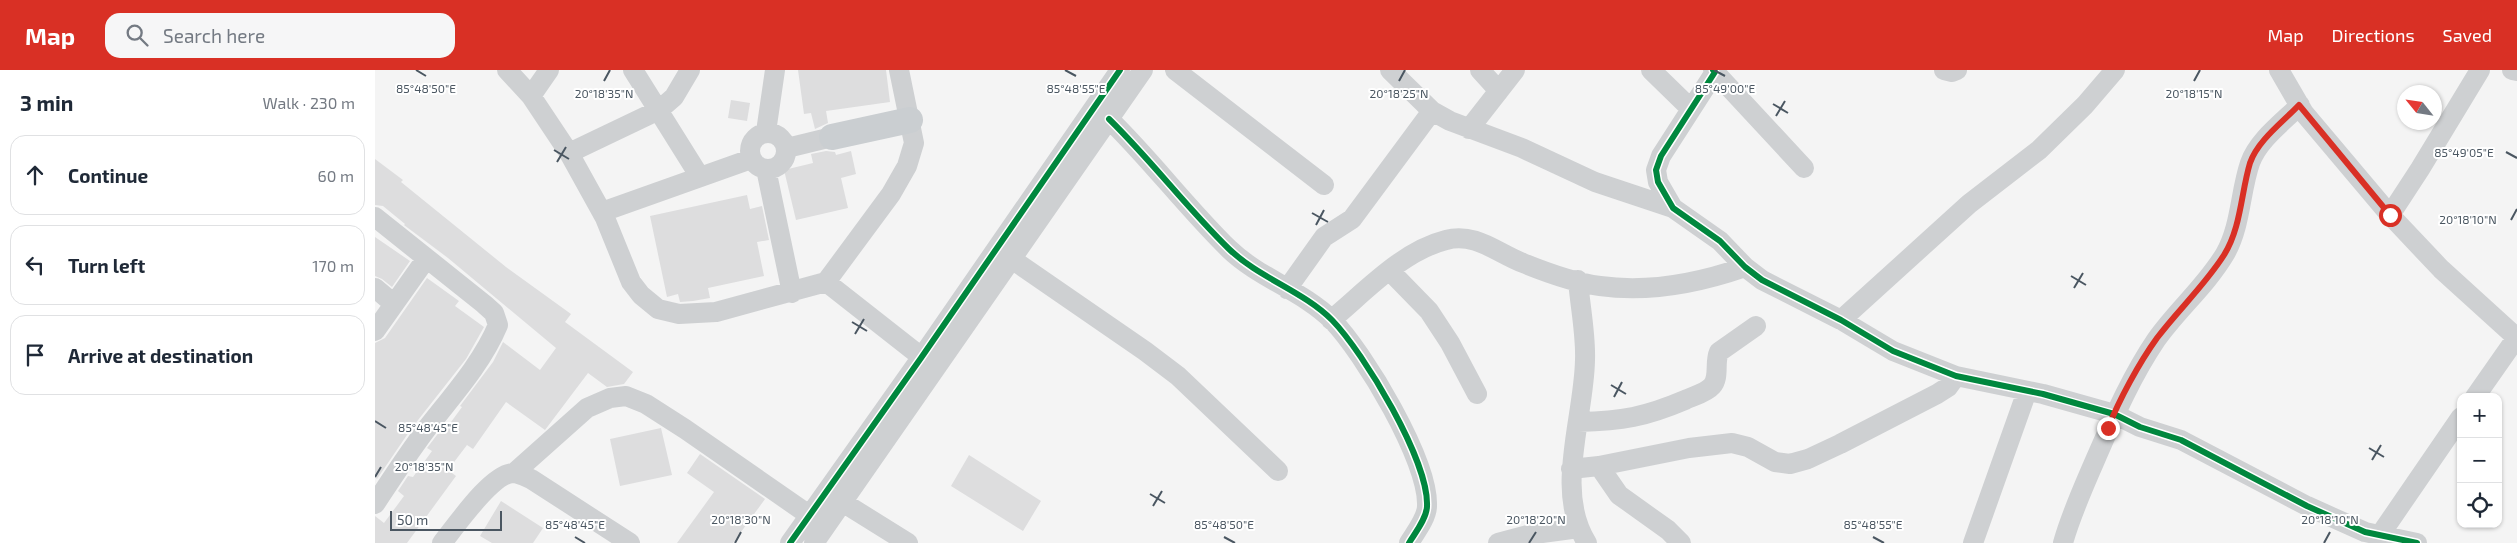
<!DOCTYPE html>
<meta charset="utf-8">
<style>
:root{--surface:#fff;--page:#f6f6f7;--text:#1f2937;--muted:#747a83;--line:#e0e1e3;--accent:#d93025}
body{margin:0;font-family:"Exo 2",sans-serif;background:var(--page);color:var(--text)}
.controls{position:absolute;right:15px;bottom:15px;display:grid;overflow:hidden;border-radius:10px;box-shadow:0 1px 4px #0004}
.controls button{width:45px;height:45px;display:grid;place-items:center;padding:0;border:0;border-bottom:1px solid var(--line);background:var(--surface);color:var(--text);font:25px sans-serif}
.compass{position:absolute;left:2022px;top:15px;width:45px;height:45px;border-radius:50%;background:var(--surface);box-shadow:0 1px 4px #0004;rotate:300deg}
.scale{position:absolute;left:15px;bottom:12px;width:112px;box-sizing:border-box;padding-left:5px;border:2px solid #4a5661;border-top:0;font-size:14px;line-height:18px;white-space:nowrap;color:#4a5661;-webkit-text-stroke:4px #fff;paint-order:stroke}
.stop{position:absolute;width:15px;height:15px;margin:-11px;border:4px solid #d93025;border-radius:50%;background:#fff}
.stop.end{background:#d93025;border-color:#fff;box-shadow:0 1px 5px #0008}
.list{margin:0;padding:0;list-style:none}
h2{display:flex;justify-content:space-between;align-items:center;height:65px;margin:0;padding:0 20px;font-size:21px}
h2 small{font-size:16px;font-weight:400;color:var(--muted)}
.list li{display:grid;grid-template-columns:32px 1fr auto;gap:15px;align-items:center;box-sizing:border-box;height:80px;margin:0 10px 10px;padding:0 10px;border:1px solid var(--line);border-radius:15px}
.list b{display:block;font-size:19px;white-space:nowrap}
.list em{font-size:16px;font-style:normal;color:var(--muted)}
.icon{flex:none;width:28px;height:28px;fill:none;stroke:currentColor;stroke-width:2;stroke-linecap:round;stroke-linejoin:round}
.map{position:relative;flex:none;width:2142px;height:473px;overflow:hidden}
header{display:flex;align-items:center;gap:30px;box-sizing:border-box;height:70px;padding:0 25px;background:var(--accent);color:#fff}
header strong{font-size:24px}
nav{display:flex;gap:28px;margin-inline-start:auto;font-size:18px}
.search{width:350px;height:45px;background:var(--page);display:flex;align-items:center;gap:12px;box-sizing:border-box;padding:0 18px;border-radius:15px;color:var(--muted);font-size:19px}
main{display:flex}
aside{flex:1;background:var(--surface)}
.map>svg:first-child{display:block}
.building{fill:#ddddde}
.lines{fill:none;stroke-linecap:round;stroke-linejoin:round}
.minor{stroke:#ced0d2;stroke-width:20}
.major{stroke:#caced1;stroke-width:26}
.cycleway-casing{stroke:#fff;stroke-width:9}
.cycleway{stroke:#00873e;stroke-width:6}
.route{stroke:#d93025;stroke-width:6}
.ticks{fill:none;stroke:#4a5661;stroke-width:2}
.ticks-label{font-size:12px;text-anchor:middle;fill:#4a5661;stroke:#fff;stroke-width:4;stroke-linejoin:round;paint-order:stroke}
</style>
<header>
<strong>Map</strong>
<div class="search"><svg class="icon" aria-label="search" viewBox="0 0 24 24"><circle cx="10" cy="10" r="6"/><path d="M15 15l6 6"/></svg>Search here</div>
<nav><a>Map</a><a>Directions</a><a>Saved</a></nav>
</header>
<main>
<aside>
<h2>3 min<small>Walk · 230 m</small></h2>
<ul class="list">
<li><svg class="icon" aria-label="ahead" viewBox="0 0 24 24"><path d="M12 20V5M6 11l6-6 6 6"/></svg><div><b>Continue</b></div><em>60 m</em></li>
<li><svg class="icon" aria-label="left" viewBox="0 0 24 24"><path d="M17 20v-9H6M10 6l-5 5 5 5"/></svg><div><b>Turn left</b></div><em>170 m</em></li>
<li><svg class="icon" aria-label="arrive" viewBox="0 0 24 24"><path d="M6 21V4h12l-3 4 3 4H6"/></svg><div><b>Arrive at destination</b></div></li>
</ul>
</aside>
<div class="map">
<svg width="2142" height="473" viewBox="0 0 2142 473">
<rect width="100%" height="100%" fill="#f4f4f4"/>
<path class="building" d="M423,0H511L515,32L451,41L453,53L440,59L436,43L429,44Z
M356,30L375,33L372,51L353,48Z
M451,81L460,82L461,85L476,81L481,104L466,108L473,138L421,150L409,100L438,93L436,84Z
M0,89L28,110L26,112L131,197L196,244L190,252L258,302L249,314L232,317L213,303L170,360L131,332L98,379L92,375L73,400L81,406L32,473H0V446L9,453L29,426L23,421L33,406L38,407L57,381L52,378L65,361L68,363L87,337L85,336L118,292L128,272L165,300L181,278L73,188L29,155L30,154L8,136L0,135Z
M372,125L375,139L387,136L394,170L382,172L389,206L333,218L335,228L318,231L305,232L303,224L292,227L275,146Z
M0,167L35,191L17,217L7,209L0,206Z
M52,208L84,231L80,236L109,257L91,289L36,359L2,409L0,407V273L10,268Z
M286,358L297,405L245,416L235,369Z
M325,384L390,429L358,473H302L339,422L312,403Z
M594,385L666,431L648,461L576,416Z
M126,431L168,458L158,473H117L105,466Z"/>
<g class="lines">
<path class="minor" d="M132,0L156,26L194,83L230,148L256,212L266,225L283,239L304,244L341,242L451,212L516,124L532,96L539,73L524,0
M258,0L325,107
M800,0L949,115
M1015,0L1057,41L1075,51L1147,78L1220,112L1298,138
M1105,0L1124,21
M1276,0L1316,39
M1338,0L1429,98
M1569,0L1577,2L1582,0
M1904,0L1929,43L2015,145L2066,199L2141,267
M2137,0L2142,1
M1340,2L1286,86L1281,100L1283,112L1298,138L1345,171L1370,197L1387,210L1466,250L1518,281L1581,306L1668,324L1739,344L1765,357L1806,370L1932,436L1990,462L2042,473
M156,26L174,0
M734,49C776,90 812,138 854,179C884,208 928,221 957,250C989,283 1054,391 1052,436C1052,448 1040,463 1034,473
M1094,59L1140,0
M391,62L400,0
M375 81a18 18 0 1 1 36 0a18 18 0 1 1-36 0Z
M412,78L457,67
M194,83L284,40L299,27L315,0
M391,99L417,223
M227,142L376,89
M2015,145L2045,99L2105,0
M0,147L109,234L119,243L123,255C107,293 78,325 53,357C34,382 17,408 0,434
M638,190L770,281L803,306L903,401
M1015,201L1054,241L1075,273L1102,324
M1203,210C1205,236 1211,264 1210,290C1209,349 1179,421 1212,473
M451,212L558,296
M0,218L19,234
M912,219L949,167L977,149L1057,41
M956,250C990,222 1027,181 1071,170C1100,162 1122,183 1148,193C1170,202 1202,213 1225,216C1274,223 1324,213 1370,197
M1466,250L1594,134L1664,80L1710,35L1740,0
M0,261L51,189
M2100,327L2142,267
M1204,352C1247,351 1270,347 1310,330C1318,326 1331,323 1337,316C1345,307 1339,293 1344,282L1381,256
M1224,396L1244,425L1293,460L1306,473
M1196,399L1224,396L1314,378L1357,373L1373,377L1400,392L1415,394L1433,389L1465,374L1562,324L1573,317L1581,306
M139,403L212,338L235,328L251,326L271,334L310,359L434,445
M456,425L533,473
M2005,465L2086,347
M67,473C81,456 116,404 138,403C143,403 151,407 156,409L255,473
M415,473L546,288L745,0
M439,473L768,0
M1123,473L1153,465L1204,458
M1598,473L1652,321
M1688,473C1696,444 1709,416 1721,388C1739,347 1756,307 1781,270C1802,240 1831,216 1850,184C1866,156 1865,122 1875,93C1883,70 1908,52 1925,35"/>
<path class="major" d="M457,67L535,50"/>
<defs>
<path id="cycleway" d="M1338,0L1340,2L1286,86L1281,100L1283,112L1298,138L1345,171L1370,197L1387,210L1466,250L1518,281L1581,306L1668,324L1739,344L1765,357L1806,370L1932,436L1990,462L2042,473
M734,49C776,90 812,138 854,179C884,208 928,221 957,250C989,283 1054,391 1052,436C1052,448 1040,463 1034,473
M415,473L546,288L745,0"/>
</defs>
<use href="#cycleway" class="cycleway-casing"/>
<use href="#cycleway" class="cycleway"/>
</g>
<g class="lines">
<path class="route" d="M1733,358C1744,330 1764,293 1782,268C1804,239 1830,215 1849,185C1866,158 1866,123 1875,93C1883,70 1908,52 1924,35L2015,145"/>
</g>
<path class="ticks" d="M41,0L51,6M690,0L701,6M1339,0L1350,6M229,11L235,0M1024,11L1030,0M1819,11L1825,0M1398,34L1413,43M1401,46L1410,31M179,80L194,89M2131,82L2142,88M182,92L191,77M937,143L953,152M2136,150L2142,139M941,155L949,140M1696,206L1711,215M1699,218L1708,203M477,252L492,261M480,264L489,249M1236,315L1251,324M1239,327L1247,312M0,351L11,358M1994,378L2009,387M1997,390L2006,375M0,407L6,397M775,424L790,433M778,436L787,421M200,467L210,473M849,467L860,473M1498,467L1509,473M360,473L366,462M1154,473L1161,462M1949,473L1955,462"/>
<g class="ticks-label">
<text x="51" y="23">85°48'50"E</text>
<text x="701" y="23">85°48'55"E</text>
<text x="1350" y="23">85°49'00"E</text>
<text x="229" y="28">20°18'35"N</text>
<text x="1024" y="28">20°18'25"N</text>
<text x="1819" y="28">20°18'15"N</text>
<text x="2089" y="87">85°49'05"E</text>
<text x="2093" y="154">20°18'10"N</text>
<text x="53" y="362">85°48'45"E</text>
<text x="49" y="401">20°18'35"N</text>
<text x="366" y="454">20°18'30"N</text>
<text x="1161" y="454">20°18'20"N</text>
<text x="1955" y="454">20°18'10"N</text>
<text x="200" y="459">85°48'45"E</text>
<text x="849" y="459">85°48'50"E</text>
<text x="1498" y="459">85°48'55"E</text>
</g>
</svg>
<div class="controls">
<button>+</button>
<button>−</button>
<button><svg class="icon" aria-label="locate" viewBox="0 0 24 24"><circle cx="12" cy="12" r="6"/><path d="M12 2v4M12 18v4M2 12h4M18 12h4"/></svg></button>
</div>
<svg class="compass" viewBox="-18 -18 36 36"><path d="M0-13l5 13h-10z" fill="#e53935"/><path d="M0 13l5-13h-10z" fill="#747a83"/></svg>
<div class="scale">50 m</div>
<div class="stop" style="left:2015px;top:145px"></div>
<div class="stop end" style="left:1733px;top:358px"></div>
</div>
</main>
